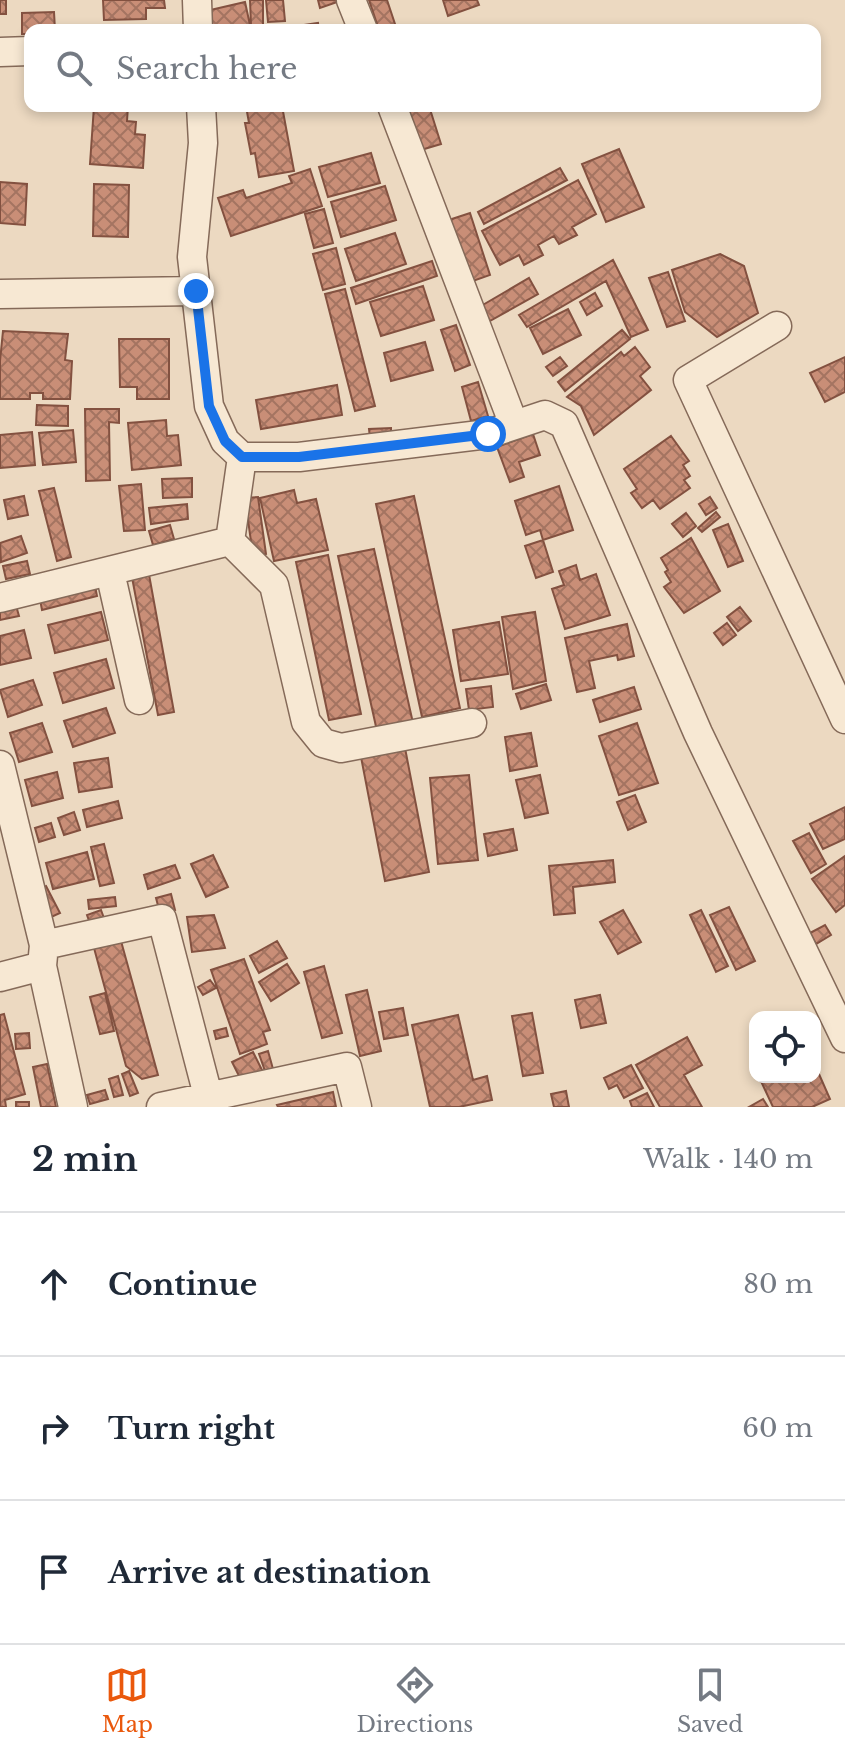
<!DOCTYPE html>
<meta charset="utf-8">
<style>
:root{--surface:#fff;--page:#f2f2f3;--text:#1f2937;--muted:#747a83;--line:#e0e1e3;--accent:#ea580c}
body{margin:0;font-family:"Libre Baskerville",serif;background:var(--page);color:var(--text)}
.controls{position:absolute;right:24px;bottom:24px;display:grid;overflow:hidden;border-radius:16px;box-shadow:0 4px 12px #0003}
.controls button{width:72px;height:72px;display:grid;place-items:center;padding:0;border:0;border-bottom:2px solid var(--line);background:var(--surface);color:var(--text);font:40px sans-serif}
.stop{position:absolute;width:24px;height:24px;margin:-18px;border:6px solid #1a73e8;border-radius:50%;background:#fff}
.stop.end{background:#1a73e8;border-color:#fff;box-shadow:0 2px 8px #0008}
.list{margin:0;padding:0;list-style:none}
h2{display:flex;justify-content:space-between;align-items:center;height:104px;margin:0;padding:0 32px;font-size:34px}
h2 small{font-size:26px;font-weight:400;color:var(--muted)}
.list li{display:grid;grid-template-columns:52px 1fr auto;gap:24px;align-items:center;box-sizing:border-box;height:144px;padding:0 32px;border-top:2px solid var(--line)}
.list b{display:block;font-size:30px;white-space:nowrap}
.list em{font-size:26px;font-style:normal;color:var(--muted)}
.icon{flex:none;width:44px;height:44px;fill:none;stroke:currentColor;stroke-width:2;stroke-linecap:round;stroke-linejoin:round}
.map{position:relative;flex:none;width:845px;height:1107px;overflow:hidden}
.search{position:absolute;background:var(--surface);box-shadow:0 4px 12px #0003;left:24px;right:24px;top:24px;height:88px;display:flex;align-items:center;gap:20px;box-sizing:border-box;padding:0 28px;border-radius:16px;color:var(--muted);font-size:30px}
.sheet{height:536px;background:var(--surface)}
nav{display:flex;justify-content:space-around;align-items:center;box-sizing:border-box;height:112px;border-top:2px solid var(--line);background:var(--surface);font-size:22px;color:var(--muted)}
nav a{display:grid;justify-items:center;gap:4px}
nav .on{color:var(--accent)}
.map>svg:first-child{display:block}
.building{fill:url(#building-cross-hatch);stroke:#835140;stroke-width:2}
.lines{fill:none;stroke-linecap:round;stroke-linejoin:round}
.minor-casing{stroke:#856a59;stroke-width:31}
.minor{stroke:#f7e8d3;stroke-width:28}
.route{stroke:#1a73e8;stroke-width:10}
</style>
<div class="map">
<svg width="845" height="1107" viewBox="0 0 845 1107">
<defs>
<pattern id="building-cross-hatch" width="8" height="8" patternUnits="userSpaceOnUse" patternTransform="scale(2)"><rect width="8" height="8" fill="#c98e77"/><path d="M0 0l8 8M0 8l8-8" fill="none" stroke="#a47461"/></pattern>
</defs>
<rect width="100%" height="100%" fill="#ecd9c1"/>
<path class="building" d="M0,0H6V14H0Z
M103,0H164L165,8H146V19L104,20Z
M250,0H263V25H251Z
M266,0H283L285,21L268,22Z
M318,0H340V1L320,8Z
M369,0H387L397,30H379Z
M443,0H477L479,5L448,16Z
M245,2L250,25L225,30H210L206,11Z
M54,12L55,30H30V34H22V13Z
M318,23L319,30H283V28Z
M94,106H128L127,121L136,122L135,134L145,135L143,168L90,164Z
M246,106H282L294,171L259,177L255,153L251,154L245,123H249Z
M407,106H429L441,144L421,150Z
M619,149L644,207L606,222L582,164Z
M371,153L380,183L328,197L319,167Z
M560,168L567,180L484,224L478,212Z
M310,169L322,206L231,236L218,198L243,190L246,198L292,183L289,176Z
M578,180L596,214L572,227L577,235L559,244L554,236L538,245L543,255L524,265L519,255L500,265L482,231Z
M0,182L27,184L25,225L0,223Z
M94,184L129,185L128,237L93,236Z
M385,186L396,220L341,237L331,202Z
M324,209L333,243L314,248L305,214Z
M470,213L490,275L470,282L449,220Z
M395,233L406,264L356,281L345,249Z
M336,248L345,284L323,290L313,254Z
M720,254L744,266L758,313L717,337L685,312L672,270Z
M613,260L648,330L631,337L606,281L527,327L519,315Z
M432,261L437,276L356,304L351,288Z
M668,272L685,321L667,327L649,278Z
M529,278L538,294L490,321L481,306Z
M423,286L434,320L381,336L370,302Z
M345,289L375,406L355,411L325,294Z
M595,293L602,306L587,315L580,302Z
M568,309L581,335L543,354L530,328Z
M456,325L470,365L455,371L441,330Z
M622,330L630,339L565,391L558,382Z
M3,331L68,334L65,360L72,361L70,399H43V393H30V399H0V361Z
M119,339H169V399H137V387H120Z
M425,342L433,370L391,381L384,353Z
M635,347L650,367L640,376L651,390L594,435L581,406L567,397L621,352L624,356Z
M560,357L567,366L553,376L546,367Z
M845,357V392L825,402L810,373Z
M478,382L488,416L471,421L462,387Z
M337,385L342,415L261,429L256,400Z
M37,405L68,406V426L36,425Z
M85,409H119V423L109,422L110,480L86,481Z
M166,420L167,436L178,435L181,465L132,470L128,423Z
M391,428V437L370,438L369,429Z
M73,430L76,462L43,465L39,433Z
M32,432L35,465L0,468V435Z
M533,434L540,455L519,462L524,477L510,482L497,447Z
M671,436L689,461L683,465L690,476L684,480L690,488L660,509L653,500L642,508L631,493L637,489L624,469Z
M192,478V497L163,498L162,479Z
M141,484L145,530L124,531L119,486Z
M559,486L573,530L543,540L540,530L526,535L515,501Z
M54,488L71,557L57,561L39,491Z
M294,490L297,503L316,499L328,550L274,561L260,498Z
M24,496L28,515L8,519L4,500Z
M414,496L460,708L422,717L376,504Z
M258,497L266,554L253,556L245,498Z
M710,497L717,508L706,515L699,504Z
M187,504L188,519L151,524L149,508Z
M716,512L720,517L702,532L698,528Z
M686,513L696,526L683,537L672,524Z
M728,524L743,561L728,567L713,530Z
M170,525L174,539L153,545L149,531Z
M21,536L27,553L1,562L0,543Z
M691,538L720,591L684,613L664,587L671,582L665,572L668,570L661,558Z
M543,540L553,572L536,578L525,546Z
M374,549L413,723L377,731L338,556Z
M328,555L361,714L329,720L296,562Z
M27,561L30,574L6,579L3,566Z
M576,565L580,580L596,574L610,615L565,629L552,589L564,585L559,571Z
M148,569L174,712L158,715L131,572Z
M94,581L97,596L42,610L39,594Z
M15,602L19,616L0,620V605Z
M740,607L751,621L738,631L727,617Z
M101,612L108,640L55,653L48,625Z
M535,612L546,681L513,689L502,617Z
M499,622L508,674L461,681L453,630Z
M727,623L736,635L723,645L714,633Z
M627,624L634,656L618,660L617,655L589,661L595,688L577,692L565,638Z
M24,630L31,658L0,665V636Z
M106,659L114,688L63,703L54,673Z
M33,680L42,705L8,717L0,690Z
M546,684L551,700L521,709L516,694Z
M491,686L493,707L469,710L466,689Z
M634,687L641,709L600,722L593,700Z
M106,708L115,733L73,747L64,721Z
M42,723L52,752L19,762L10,733Z
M637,723L658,783L619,795L599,736Z
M531,733L537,766L510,771L505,737Z
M405,748L429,872L385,881L361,757Z
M108,758L112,787L79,792L74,763Z
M57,772L63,798L32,806L25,780Z
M469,775L478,860L438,864L430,778Z
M540,775L548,813L525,818L516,780Z
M635,795L646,822L628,830L617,802Z
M118,801L122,818L87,827L83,810Z
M845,807V839L823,849L810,824Z
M74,812L80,830L64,835L58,818Z
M51,823L55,837L39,842L35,828Z
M513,829L517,850L488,856L484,834Z
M809,833L826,864L811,873L793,841Z
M104,844L114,883L100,886L91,847Z
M87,852L94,879L53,889L46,863Z
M213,855L228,887L206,897L191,864Z
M845,856V905L836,912L812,879Z
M613,860L615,882L573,887L575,913L554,915L549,866Z
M175,865L180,878L148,889L144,875Z
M46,886L60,913L49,918L36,891Z
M171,894L175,910L160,913L156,898Z
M115,897L116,906L89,909L88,900Z
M729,907L755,961L736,970L710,915Z
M101,910L105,921L91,926L87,915Z
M623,910L641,942L618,954L600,922Z
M701,910L728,966L716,972L690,915Z
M214,915L225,948L192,952L187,917Z
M825,925L831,935L816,944L810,933Z
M121,941L158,1075L142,1079L126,1066L94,948Z
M277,941L287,958L259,973L250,956Z
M244,959L270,1030L263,1032L267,1044L240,1054L211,970Z
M287,964L299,983L271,1001L259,982Z
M324,966L342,1033L322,1038L304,972Z
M210,980L216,988L203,995L198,987Z
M367,990L381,1051L360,1056L346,995Z
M105,993L114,1031L100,1034L90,997Z
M600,995L606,1023L581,1028L575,1000Z
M403,1008L408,1035L384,1039L379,1012Z
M532,1013L543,1073L523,1076L512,1016Z
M4,1014L25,1094L5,1100L6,1107H0V1015Z
M458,1015L473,1080L487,1076L492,1100L459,1107H430L412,1025Z
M226,1028L228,1036L216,1039L214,1031Z
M29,1033L30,1048L16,1049L15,1034Z
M687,1037L702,1065L684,1075L702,1107H660L636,1065Z
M268,1051L273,1069L265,1071L259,1054Z
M253,1052L263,1072L242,1082L232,1062Z
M47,1064L56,1107H41L33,1067Z
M631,1065L643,1088L624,1098L617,1085L609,1089L604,1078Z
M815,1065L830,1099L812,1107H773L759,1077H815Z
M129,1071L138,1093L130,1096L122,1074Z
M118,1076L123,1095L114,1097L109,1079Z
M105,1090L108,1099L90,1104L87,1095Z
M566,1091L569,1107H554L551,1094Z
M333,1092L336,1107H278L277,1105Z
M647,1093L654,1107H632L630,1101Z
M763,1099L768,1107H749Z
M16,1102H29V1107H16Z"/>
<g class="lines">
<defs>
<path id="minor" d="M197,0L198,30
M351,0L363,30
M0,52L30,51
M201,106L203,143L192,257L209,406L225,441L242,457H299L488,434L545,415L564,424L698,733L845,1038
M392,106L514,425
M0,294L196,291
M777,326L688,380L845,719
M230,541L274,585L306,722L323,743L341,748L472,723
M110,572L139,700
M0,598L230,541L242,457
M0,765L44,945L42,966L73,1107
M44,945L162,919L211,1107
M0,977L42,966
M161,1107L347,1067L357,1107"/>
</defs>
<use href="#minor" class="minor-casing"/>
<use href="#minor" class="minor"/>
</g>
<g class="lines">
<path class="route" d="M196,291L209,406L225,441L242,457H299L488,434"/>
</g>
</svg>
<div class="controls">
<button><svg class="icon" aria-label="locate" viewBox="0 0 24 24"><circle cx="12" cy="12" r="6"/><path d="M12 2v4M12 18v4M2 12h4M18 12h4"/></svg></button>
</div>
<div class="stop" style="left:488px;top:434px"></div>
<div class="stop end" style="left:196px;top:291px"></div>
<div class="search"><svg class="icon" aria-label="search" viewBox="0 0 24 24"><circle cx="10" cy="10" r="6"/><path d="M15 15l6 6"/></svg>Search here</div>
</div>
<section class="sheet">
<h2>2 min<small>Walk · 140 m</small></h2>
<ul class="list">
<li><svg class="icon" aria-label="ahead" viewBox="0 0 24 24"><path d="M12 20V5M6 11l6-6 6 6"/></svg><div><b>Continue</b></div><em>80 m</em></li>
<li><svg class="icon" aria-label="right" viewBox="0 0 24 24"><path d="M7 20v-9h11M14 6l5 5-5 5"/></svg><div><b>Turn right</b></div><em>60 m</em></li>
<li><svg class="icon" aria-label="arrive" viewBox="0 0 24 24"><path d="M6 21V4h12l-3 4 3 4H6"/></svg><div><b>Arrive at destination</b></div></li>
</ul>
</section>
<nav>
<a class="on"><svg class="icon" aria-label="map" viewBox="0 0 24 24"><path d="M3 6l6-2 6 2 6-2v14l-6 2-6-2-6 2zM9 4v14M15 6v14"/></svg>Map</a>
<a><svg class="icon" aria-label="directions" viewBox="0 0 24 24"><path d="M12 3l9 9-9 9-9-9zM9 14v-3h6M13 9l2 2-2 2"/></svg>Directions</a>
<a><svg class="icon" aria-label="saved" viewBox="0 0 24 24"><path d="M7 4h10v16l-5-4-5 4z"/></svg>Saved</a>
</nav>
